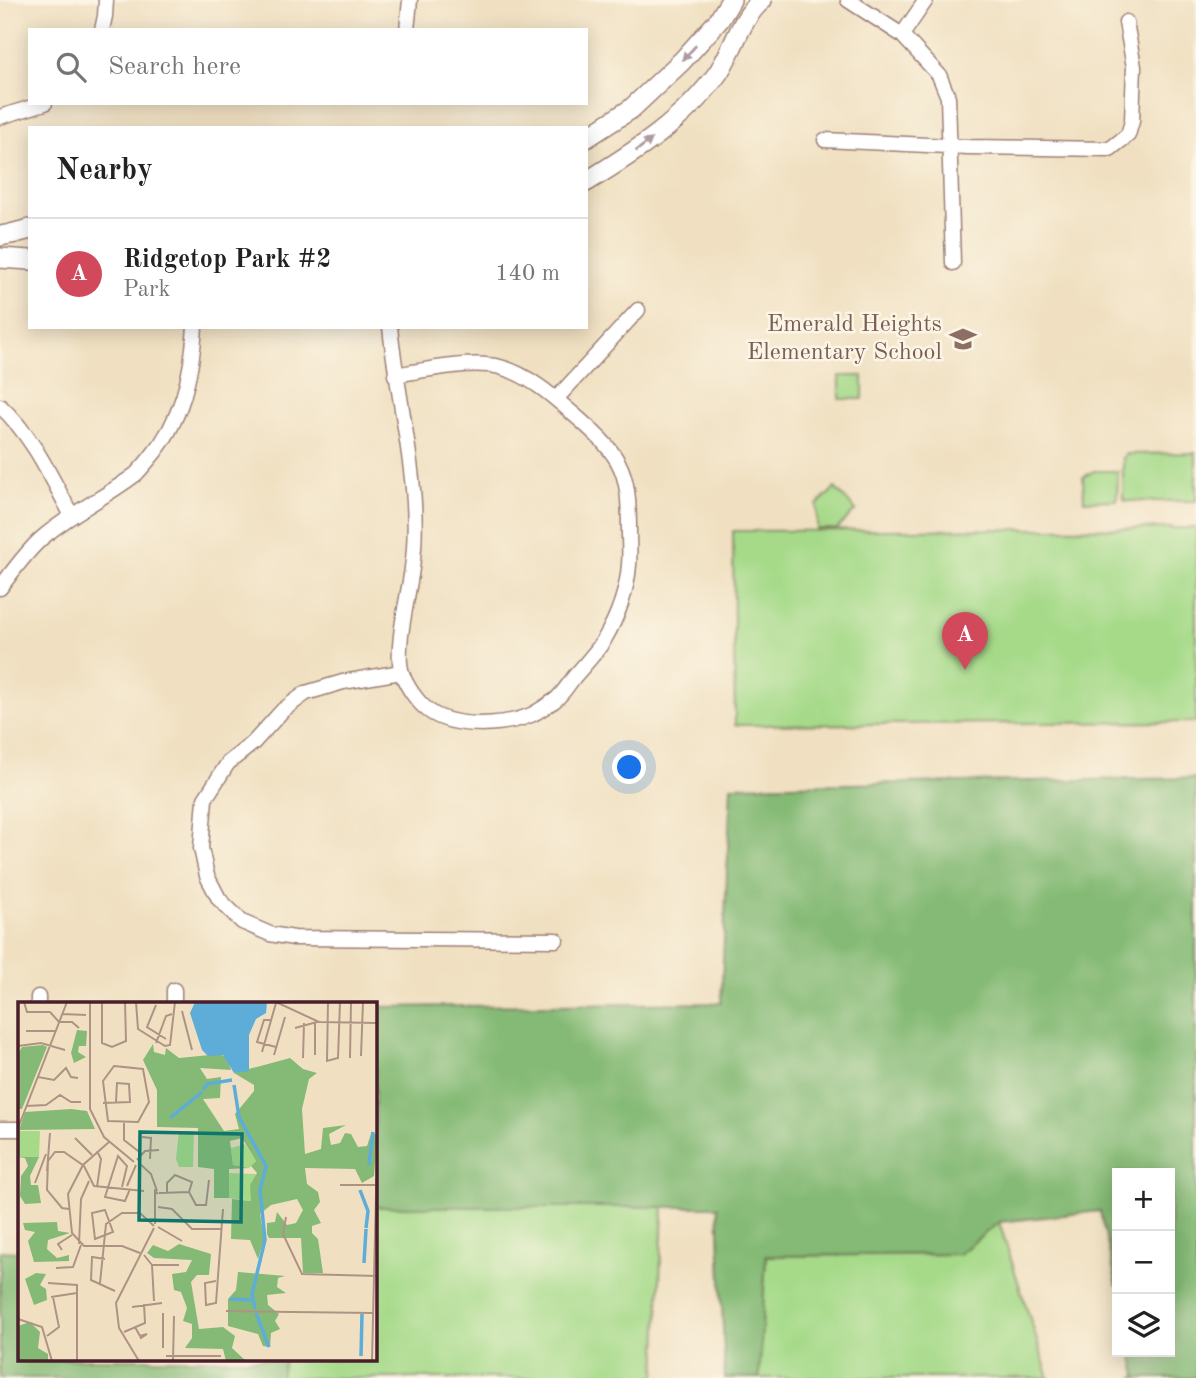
<!DOCTYPE html>
<meta charset="utf-8">
<style>
:root{--surface:#fff;--page:#f6f6f6;--text:#222;--muted:#767676;--line:#e0e0e0;--accent:#d1495b}
body{margin:0;font-family:"Old Standard TT",serif;background:var(--page);color:var(--text)}
.controls{position:absolute;right:21px;bottom:21px;display:grid;overflow:hidden;border-radius:0px;box-shadow:0 4px 18px #0003}
.controls button{width:63px;height:63px;display:grid;place-items:center;padding:0;border:0;border-bottom:2px solid var(--line);background:var(--surface);color:var(--text);font:35px sans-serif}
.you{position:absolute;left:630px;top:768px;width:24px;height:24px;margin:-18px;border:5px solid #fff;border-radius:50%;background:#1a73e8;box-shadow:0 0 0 10px #1a73e833}
.badge{display:grid;place-items:center;width:46px;height:46px;border-radius:50%;background:var(--accent);color:#fff;font-size:23px;font-weight:700}
.pin{position:absolute;translate:-50% -58px;filter:drop-shadow(0 2px 4px #0008)}
.pin::after{content:'';position:absolute;top:37px;width:24px;height:21px;background:inherit;clip-path:polygon(0 0,100% 0,50% 100%)}
.list{margin:0;padding:0;list-style:none}
h2{display:flex;justify-content:space-between;align-items:center;height:91px;margin:0;padding:0 28px;font-size:30px}
h2 small{font-size:23px;font-weight:400;color:var(--muted)}
.list li{display:grid;grid-template-columns:46px 1fr auto;gap:21px;align-items:center;box-sizing:border-box;height:112px;padding:0 28px;border-top:2px solid var(--line)}
.list b{display:block;font-size:26px;white-space:nowrap}
.list p{margin:0;font-size:23px;white-space:nowrap;color:var(--muted)}
.list em{font-size:23px;font-style:normal;color:var(--muted)}
.icon{flex:none;width:38px;height:38px;fill:none;stroke:currentColor;stroke-width:2;stroke-linecap:round;stroke-linejoin:round}
.map{position:relative;flex:none;width:1196px;height:1378px;overflow:hidden}
.search{position:absolute;background:var(--surface);box-shadow:0 4px 18px #0003;left:28px;top:28px;width:560px;height:77px;display:flex;align-items:center;gap:18px;box-sizing:border-box;padding:0 24px;border-radius:0px;color:var(--muted);font-size:26px}
.panel{position:absolute;background:var(--surface);box-shadow:0 4px 18px #0003;left:28px;top:126px;width:560px;height:203px;border-radius:0px}
.map>svg:first-child{display:block}
.green{fill:#a6da89;stroke:#787c5a;stroke-width:2}
.forest{fill:#84ba75;stroke:#676c50;stroke-width:2}
.lines{fill:none;stroke-linecap:round;stroke-linejoin:round}
.minor-casing{stroke:#9d8076;stroke-width:17}
.secondary-casing{stroke:#9d8076;stroke-width:22}
.minor{stroke:#fff;stroke-width:14}
.secondary{stroke:#fff;stroke-width:19}
.oneway{fill:#ae9aa0}
.labels{text-anchor:middle;dominant-baseline:central;stroke-width:5;stroke-linejoin:round;paint-order:stroke}
.education-label{font-size:24px;fill:#785e54;stroke:#fcf5e5;text-anchor:end}
.inset-river{fill:none;stroke:#5eacd8;stroke-width:3.5}
.inset-road{fill:none;stroke:#ae9385;stroke-width:2}
.view{fill:#0f766e;fill-opacity:0.15;stroke:#0f766e;stroke-width:3.5}
.inset-edge{fill:none;stroke:#4a1f2b;stroke-width:3.5}
</style>
<div class="map">
<svg width="1196" height="1378" viewBox="0 0 1196 1378">
<rect width="100%" height="100%" fill="#fcf5e5"/>
<filter id="ink" filterUnits="userSpaceOnUse"><feTurbulence type="fractalNoise" baseFrequency=".0143" numOctaves="2"/><feDisplacementMap in="SourceGraphic" scale="14" xChannelSelector="R" yChannelSelector="G"/><feConvolveMatrix kernelMatrix="1 2 1 2 8 2 1 2 1" color-interpolation-filters="sRGB"/></filter>
<filter id="wash" filterUnits="userSpaceOnUse"><feTurbulence type="fractalNoise" baseFrequency=".00686" numOctaves="4" result="noise"/><feDisplacementMap in="SourceGraphic" scale="28" xChannelSelector="R" yChannelSelector="G"/><feGaussianBlur stdDeviation="1.57" result="paint"/><feColorMatrix in="noise" values="0 0 0 0 0 0 0 0 0 0 0 0 0 0 0 0 0 1.4 0 .05"/><feComposite in="paint" operator="in"/></filter>
<g filter="url(#wash)">
<rect width="100%" height="100%" fill="#f0e0c1"/>
<path class="green" d="M840,376H863V399H840Z
M1196,453V501H1126L1123,498V457L1126,454Z
M1094,471H1118L1117,500L1084,501L1083,477Z
M835,488L856,510L837,529H817V505Z
M1196,528V722L735,725L733,531Z
M375,1207H663L656,1378H281L284,1359H374Z
M999,1222L1049,1378H759L766,1256L959,1254Z"/>
<path class="forest" d="M1196,778V1378H1134L1137,1376L1132,1352H1170V1173H1117V1286L1100,1211L999,1222L959,1254L766,1256L759,1378H725L718,1207H375V1007L721,1003L731,786Z
M0,1251L19,1252V1359H284L281,1378H0Z"/>
</g>
<g filter="url(#ink)">
<g class="lines">
<defs>
<path id="minor" d="M848,0L902,35L939,75L948,97L953,263
M102,30L105,16L106,0
M407,30L410,0
M902,35L926,0
M0,117L45,103
M825,140L968,147L1110,149L1128,135L1132,121L1134,67L1126,22
M390,327C398,406 423,490 412,568C409,594 394,650 402,673C406,686 418,703 429,711C454,729 504,726 531,715C539,711 547,705 554,701C562,695 568,685 574,677C584,665 596,653 604,640C617,618 627,591 629,565C630,555 629,544 629,533C629,474 625,459 579,419C556,399 530,375 500,367C471,360 425,370 395,375
M556,399L638,310
M0,406C33,436 51,477 72,516
M0,588C13,571 26,552 42,538C71,513 106,497 136,474C141,469 146,463 150,458C182,421 192,374 195,327
M401,672L343,682L306,693L283,710L253,743L228,763L205,799L201,848L207,876L219,899L242,922L270,934L294,938L556,940
M174,990V1004
M38,997V1004
M0,1129H19"/>
<path id="secondary" d="M586,138L631,109L682,61L719,20L731,0
M586,182C635,152 684,121 718,73C734,49 740,19 762,0
M0,236L11,234L30,229
M0,258L30,260"/>
</defs>
<use href="#minor" class="minor-casing"/>
<use href="#secondary" class="secondary-casing"/>
<use href="#minor" class="minor"/>
<use href="#secondary" class="secondary"/>
</g>
<defs><path id="oneway-solid" d="M-6-.8H1V-3.2L6.5 0L1 3.2V.8H-6Z" transform="scale(1.75)"/></defs>
<g class="oneway">
<use href="#oneway-solid" transform="translate(689 53) rotate(133)"/>
<use href="#oneway-solid" transform="translate(644 145) rotate(-37)"/>
</g>
</g>
<defs>
<symbol id="school-bare" viewBox="-9 -9 18 18"><path d="M0-5L7-2L0 1L-7-2ZM-4 1L0 2.5L4 1V4Q0 6-4 4Z" fill="#8d6e63" stroke="#fcf5e5" stroke-width="2.5" paint-order="stroke"/></symbol>
</defs>
<g fill-rule="evenodd">
<use href="#school-bare" x="944" y="320" width="38" height="38"/>
</g>
<g class="labels">
<g class="education-label">
<text x="942" y="325">Emerald Heights<tspan x="942" dy="28">Elementary School</tspan></text>
</g>
</g>
<g transform="translate(18 1002)">
<rect width="359" height="359" fill="#f0e0c1"/>
<path d="M0,129H22L21,155H0ZM161,129H176L175,165H161L158,157ZM227,142L238,159L231,166L215,163L213,146ZM211,171L238,172L233,199L211,196Z" fill="#a6da89"/>
<path d="M59,28L69,29L68,44H61L60,50L68,55L56,61L53,51ZM135,42L136,50L147,53L148,46L161,56L202,52L209,56L213,68L182,66L189,77L203,75L202,96L185,97L206,129L221,127L217,112L236,89V83L216,71L272,56L285,67L299,71L291,77L284,107L287,152L303,147L305,126L328,123L311,132L313,143L322,141L327,131L333,132L340,145L349,144L353,132H359L356,174L344,181L337,167L287,166L289,182L300,190L302,200L296,208L303,221L294,224V231L300,237L305,271H285L283,236H251L249,232V221L257,220L259,210L269,223L278,221L285,208L279,197L253,203L242,212L246,237L240,257L232,238L213,237L214,197L233,199L232,183L239,171L233,164L238,159L224,136L212,139L215,163L231,166L211,167V196H196V167L180,165V126L139,125V88L125,58ZM25,43L29,45L4,107H0V52L4,45ZM53,107L69,109L77,127L1,128L7,110ZM21,155L12,174L13,183H20L23,201L7,202L2,194L3,174L10,164L7,156L0,155ZM39,220L40,229L52,231L30,238L29,247L39,256L51,253V259L16,260L10,239L17,230L7,228L5,221ZM161,242L193,252L191,273H179L173,280L181,327L205,325L217,334L214,346L228,359H208L205,347L167,346L174,336V322L165,319L169,306L163,290L156,288L154,272L168,270L174,258L136,256L129,251L135,243L150,249ZM220,270L267,274L260,276L259,285L268,291L249,293L250,303L261,312L257,319L262,327L253,331L252,345L245,344L240,332L210,324V297L218,288ZM18,271L28,272L22,283L28,287L29,298L16,303L7,277ZM12,320L22,330L20,346L30,352V359H0V324Z" fill="#84ba75"/>
<path d="M177,0H249L248,11L238,17L231,33V69L216,71L205,53L190,54L184,48L172,11Z" fill="#5eacd8"/>
<path class="inset-river" d="M216,83L221,115L248,164L242,188L247,238L234,292L237,307M185,88L189,82L214,78M152,116L184,90M351,163L355,130M342,188L350,209L348,226M346,261L348,227M212,297L233,298M238,311L251,345M343,354L344,312"/>
<path class="inset-road" d="M6,0L9,10H32M72,0V107L86,135L116,160M84,0V41L94,45L108,39L107,0M118,0L120,27L147,44L152,43L157,0M258,0L301,20L359,21M310,0L309,59L320,56L322,0M138,3L129,25L148,37M164,9L174,48M359,9V65M32,10L41,20H54L61,26M44,12L68,13M253,18H246L239,40L258,45M277,26L299,20M8,29H37M138,41L148,14L154,12M0,44L23,41L47,48M244,50L258,1M256,53L267,15M297,53V20M343,54L345,0M285,56L286,21M332,56L333,0M96,64L125,67L131,100L120,120L90,119L85,79ZM20,75L36,78L48,66L53,75L60,76M85,101L112,100L111,82L99,81L98,100M8,104L28,103L42,93L53,100H63M106,121V138L124,152M0,126L49,0M124,135L133,136L132,157M57,136L74,153M91,140L65,163L50,192L54,231L66,244H104L122,251M119,158L127,149L141,148M121,161L133,172L139,189M29,169L32,131M17,181L28,152M322,183H358M109,184L118,163M79,185L83,157L79,149M104,185L109,164L100,154L87,195L107,199L112,187M171,190L178,203H188L191,178M141,191L171,190L174,180L157,173L149,181V190M140,205L154,207L174,227H204M51,207L44,206L29,188L30,159L37,150H46L66,164L76,184L126,189M87,208L95,230L77,237L74,211ZM268,215L265,232L284,272L359,274M137,222V189L140,192M140,225L164,239M61,242L63,197L71,179M44,248L40,242L54,233M126,253L134,263L136,299M87,257L74,255L73,278L97,289M134,263H161M38,266L55,265L63,243M198,279L187,281L188,303L198,301L205,207M30,281L59,283V359M82,281L88,222L104,211H122L136,224M33,295L59,291M114,305L144,301M208,309L355,311M0,317L24,325L34,359M117,325L122,334L123,336L129,332L122,334M106,330L127,321L126,302M29,334L41,325L35,295M145,346V311M148,354H203M121,359L101,326L98,301L136,226M155,359L156,314M354,359L359,150"/>
<path class="view" d="M122,130L224,132L223,220L121,218Z"/>
<rect width="359" height="359" class="inset-edge"/>
</g>
</svg>
<div class="controls">
<button>+</button>
<button>−</button>
<button><svg class="icon" aria-label="layers" viewBox="0 0 24 24"><path d="M12 4l9 5-9 5-9-5zM3 14l9 5 9-5"/></svg></button>
</div>
<div class="you"></div>
<div class="pin badge" style="left:965px;top:670px">A</div>
<div class="search"><svg class="icon" aria-label="search" viewBox="0 0 24 24"><circle cx="10" cy="10" r="6"/><path d="M15 15l6 6"/></svg>Search here</div>
<section class="panel">
<h2>Nearby<small></small></h2>
<ul class="list">
<li><span class="badge">A</span><div><b>Ridgetop Park #2</b><p>Park</p></div><em>140 m</em></li>
</ul>
</section>
</div>
